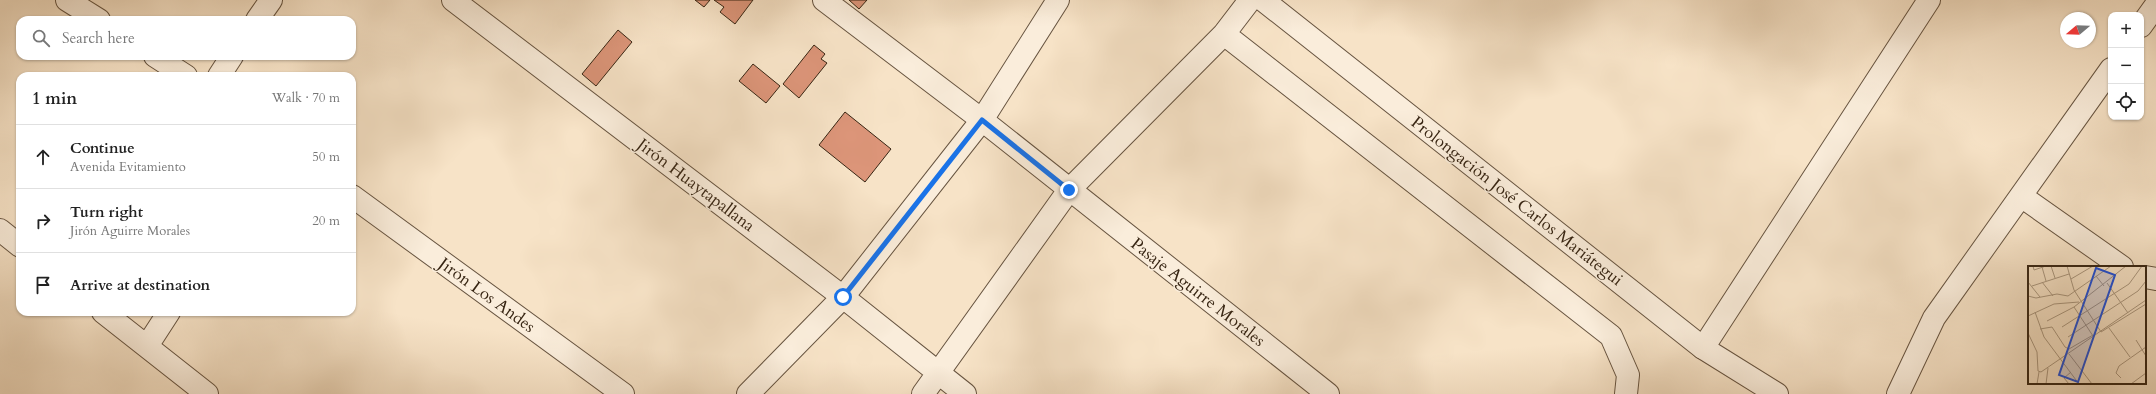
<!DOCTYPE html>
<meta charset="utf-8">
<style>
:root{--surface:#fff;--page:#f6f6f6;--text:#222;--muted:#767676;--line:#e0e0e0}
body{margin:0;font-family:Cardo,serif;background:var(--page);color:var(--text)}
.controls{position:absolute;right:12px;top:12px;display:grid;overflow:hidden;border-radius:8px;box-shadow:0 1px 3px #0004}
.controls button{width:36px;height:36px;display:grid;place-items:center;padding:0;border:0;border-bottom:1px solid var(--line);background:var(--surface);color:var(--text);font:20px sans-serif}
.compass{position:absolute;left:2060px;top:12px;width:36px;height:36px;border-radius:50%;background:var(--surface);box-shadow:0 1px 3px #0004;rotate:251deg}
.stop{position:absolute;width:12px;height:12px;margin:-9px;border:3px solid #1a73e8;border-radius:50%;background:#fff}
.stop.end{background:#1a73e8;border-color:#fff;box-shadow:0 1px 4px #0008}
.list{margin:0;padding:0;list-style:none}
h2{display:flex;justify-content:space-between;align-items:center;height:52px;margin:0;padding:0 16px;font-size:17px}
h2 small{font-size:13px;font-weight:400;color:var(--muted)}
.list li{display:grid;grid-template-columns:26px 1fr auto;gap:12px;align-items:center;box-sizing:border-box;height:64px;padding:0 16px;border-top:1px solid var(--line)}
.list b{display:block;font-size:15px;white-space:nowrap}
.list p{margin:0;font-size:13px;white-space:nowrap;color:var(--muted)}
.list em{font-size:13px;font-style:normal;color:var(--muted)}
.icon{flex:none;width:22px;height:22px;fill:none;stroke:currentColor;stroke-width:2;stroke-linecap:round;stroke-linejoin:round}
.map{position:relative;flex:none;width:2156px;height:394px;overflow:hidden}
.search{position:absolute;background:var(--surface);box-shadow:0 1px 3px #0004;left:16px;top:16px;width:340px;height:44px;display:flex;align-items:center;gap:10px;box-sizing:border-box;padding:0 14px;border-radius:12px;color:var(--muted);font-size:15px}
.panel{position:absolute;background:var(--surface);box-shadow:0 1px 3px #0004;left:16px;top:72px;width:340px;height:244px;border-radius:12px}
.map>svg:first-child{display:block}
.building{fill:#dc9579;stroke:#372513}
.lines{fill:none;stroke-linecap:round;stroke-linejoin:round}
.minor-casing{stroke:#675440;stroke-width:24}
.tertiary-casing{stroke:#675440;stroke-width:24}
.minor{stroke:#faeddb;stroke-width:22}
.tertiary{stroke:#faeddb;stroke-width:22}
.route{stroke:#1a73e8;stroke-width:5}
.labels{text-anchor:middle;dominant-baseline:central;stroke-width:3;stroke-linejoin:round;paint-order:stroke}
.street-label{font-size:17px;fill:#372513;stroke:#faeddb}
.inset-road{fill:none;stroke:#aa977f;stroke-width:1}
.view{fill:#1d4ed8;fill-opacity:0.15;stroke:#1d4ed8;stroke-width:2}
.inset-edge{fill:none;stroke:#372513;stroke-width:2}
</style>
<div class="map">
<svg width="2156" height="394" viewBox="0 0 2156 394">
<rect width="100%" height="100%" fill="#f7e3c7"/>
<filter id="stains"><feTurbulence type="fractalNoise" baseFrequency=".005" numOctaves="4"/><feColorMatrix values="0 0 0 0 .2 0 0 0 0 .09 0 0 0 0 .02 0 0 0 .5 -.17"/></filter>
<radialGradient id="worn" r=".72"><stop offset=".6" stop-color="#630" stop-opacity="0"/><stop offset="1" stop-color="#630" stop-opacity=".3"/></radialGradient>
<path class="building" d="M695,0H710L704,7Z
M714,0H753L735,24L720,12L724,7Z
M849,0H867L859,9Z
M618,30L632,42L596,86L582,74Z
M814,45L825,54L821,59L827,63L799,98L783,84Z
M753,64L780,86L766,103L739,81Z
M845,112L891,149L865,182L819,145Z"/>
<g class="lines">
<defs>
<path id="minor" d="M67,0L99,20
M453,0L843,297L965,394
M824,0L982,120L1328,394
M257,20L271,0
M2141,26L2156,5
M1224,34L1611,336L1628,375L1626,394
M155,56L186,76
M219,76L232,56
M352,196L623,394
M2021,196L2122,267
M0,230L20,246
M2145,277L2156,279
M103,312L207,394
M147,346L169,312
M1703,348L1929,0
M923,394L1069,190L1224,34L1250,0
M1898,394L1934,318L2111,69"/>
<path id="tertiary" d="M1263,0L1703,348L1777,394
M748,394L843,297L982,120L1058,0"/>
</defs>
<use href="#minor" class="minor-casing"/>
<use href="#tertiary" class="tertiary-casing"/>
<use href="#minor" class="minor"/>
<use href="#tertiary" class="tertiary"/>
</g>
<g class="lines">
<path class="route" d="M843,297L982,120L1069,190"/>
</g>
<g class="labels">
<g class="street-label">
<text transform="translate(696 185) rotate(37)">Jirón Huaytapallana</text>
<text transform="translate(1517 201) rotate(38)">Prolongación José Carlos Mariátegui</text>
<text transform="translate(1198 292) rotate(38)">Pasaje Aguirre Morales</text>
<text transform="translate(487 295) rotate(36)">Jirón Los Andes</text>
</g>
</g>
<g transform="translate(2028 266)">
<rect width="118" height="118" fill="#f7e3c7"/>
<path class="inset-road" d="M5,0L6,4L18,0M23,0L27,12M39,0L46,24L73,66M14,1L18,15M68,10L76,20M43,13L65,0M0,16L12,31M14,16L25,30M79,17L100,47M4,20L41,8M0,30L8,32L29,28L40,30L83,0M46,41L65,70M7,46L16,71L51,118M0,50L26,38L51,36M19,55L46,41L98,0M34,61L101,18L114,0M81,62L102,91M12,63L24,61L37,81L41,83L65,69M73,66L118,38M0,67L9,86L10,105L13,106L118,34M40,71L110,25L118,15M108,74L118,90M41,88L64,118M93,112L88,107L91,100L118,81M9,118L11,106M18,118L20,102M41,118L36,112L43,106M103,118L118,107"/>
<path class="view" d="M68,2L87,9L50,116L31,109Z"/>
<rect width="118" height="118" class="inset-edge"/>
</g>
<rect width="100%" height="100%" filter="url(#stains)"/>
<rect width="100%" height="100%" fill="url(#worn)"/>
</svg>
<div class="controls">
<button>+</button>
<button>−</button>
<button><svg class="icon" aria-label="locate" viewBox="0 0 24 24"><circle cx="12" cy="12" r="6"/><path d="M12 2v4M12 18v4M2 12h4M18 12h4"/></svg></button>
</div>
<svg class="compass" viewBox="-18 -18 36 36"><path d="M0-13l5 13h-10z" fill="#e53935"/><path d="M0 13l5-13h-10z" fill="#767676"/></svg>
<div class="stop" style="left:843px;top:297px"></div>
<div class="stop end" style="left:1069px;top:190px"></div>
<div class="search"><svg class="icon" aria-label="search" viewBox="0 0 24 24"><circle cx="10" cy="10" r="6"/><path d="M15 15l6 6"/></svg>Search here</div>
<section class="panel">
<h2>1 min<small>Walk · 70 m</small></h2>
<ul class="list">
<li><svg class="icon" aria-label="ahead" viewBox="0 0 24 24"><path d="M12 20V5M6 11l6-6 6 6"/></svg><div><b>Continue</b><p>Avenida Evitamiento</p></div><em>50 m</em></li>
<li><svg class="icon" aria-label="right" viewBox="0 0 24 24"><path d="M7 20v-9h11M14 6l5 5-5 5"/></svg><div><b>Turn right</b><p>Jirón Aguirre Morales</p></div><em>20 m</em></li>
<li><svg class="icon" aria-label="arrive" viewBox="0 0 24 24"><path d="M6 21V4h12l-3 4 3 4H6"/></svg><div><b>Arrive at destination</b></div></li>
</ul>
</section>
</div>
